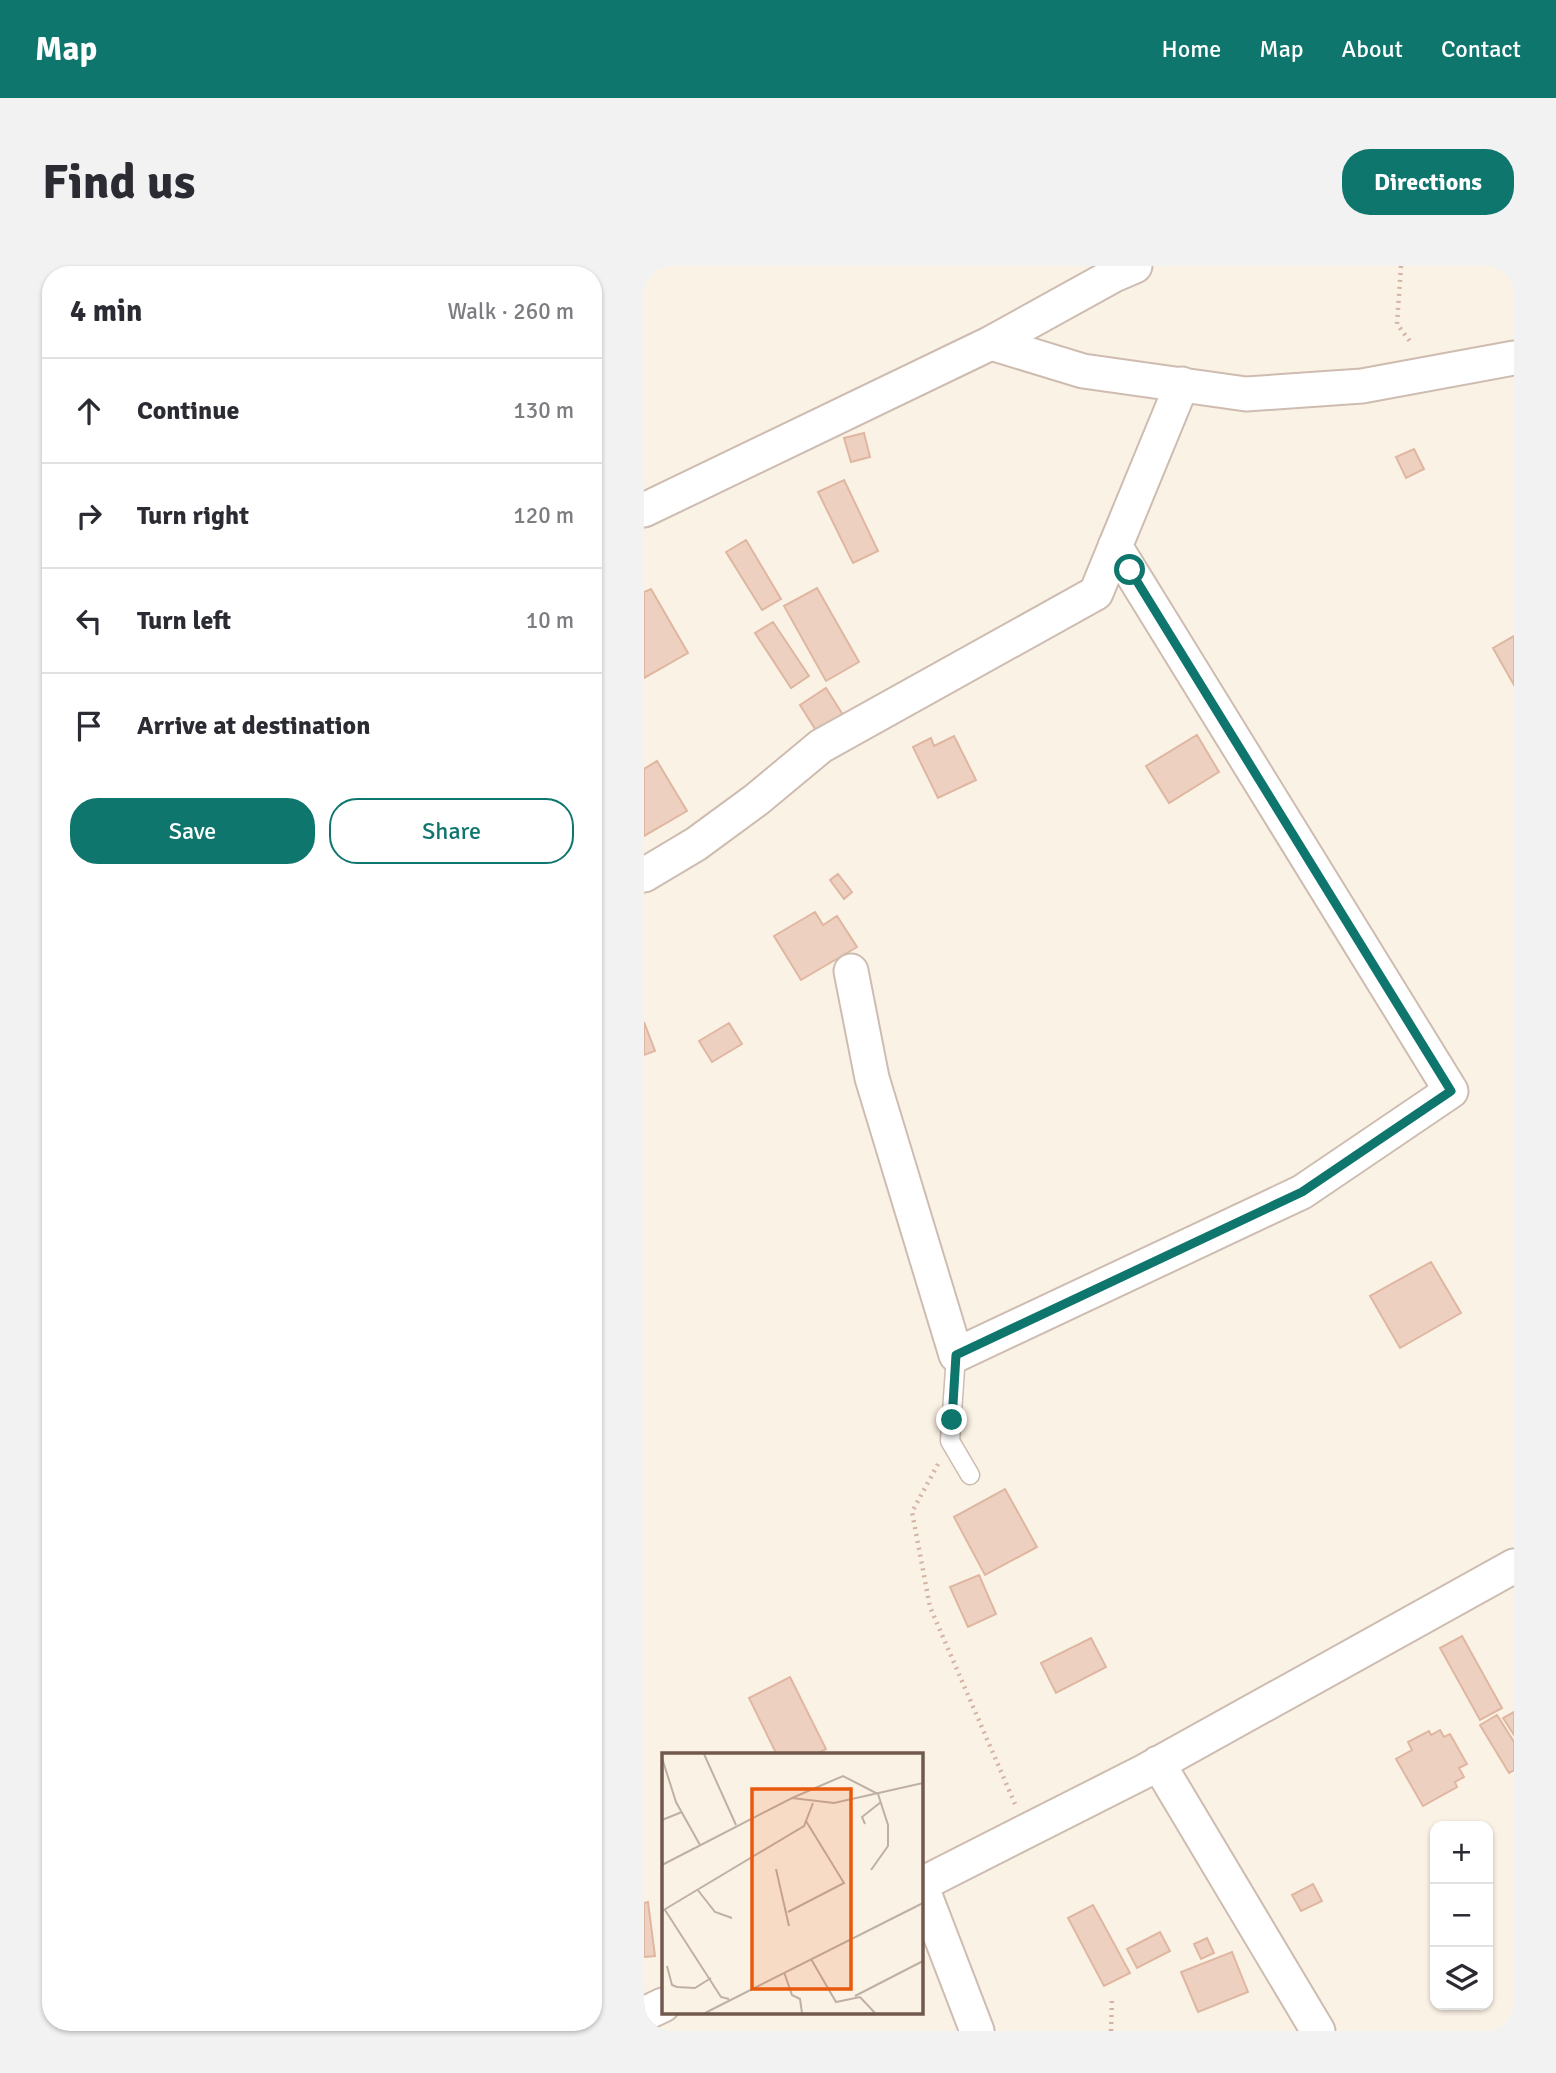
<!DOCTYPE html>
<meta charset="utf-8">
<style>
:root{--surface:#fff;--page:#f2f2f3;--text:#2b2b33;--muted:#7c7c81;--line:#e1e1e2;--accent:#0f766e}
body{margin:0;font-family:Signika,sans-serif;background:var(--page);color:var(--text)}
.controls{position:absolute;right:21px;bottom:21px;display:grid;overflow:hidden;border-radius:14px;box-shadow:0 2px 5px #0004}
.controls button{width:63px;height:63px;display:grid;place-items:center;padding:0;border:0;border-bottom:2px solid var(--line);background:var(--surface);color:var(--text);font:35px sans-serif}
.stop{position:absolute;width:21px;height:21px;margin:-16px;border:5px solid #0f766e;border-radius:50%;background:#fff}
.stop.end{background:#0f766e;border-color:#fff;box-shadow:0 2px 7px #0008}
.list{margin:0;padding:0;list-style:none}
h2{display:flex;justify-content:space-between;align-items:center;height:91px;margin:0;padding:0 28px;font-size:30px}
h2 small{font-size:23px;font-weight:400;color:var(--muted)}
.list li{display:grid;grid-template-columns:46px 1fr auto;gap:21px;align-items:center;box-sizing:border-box;height:105px;padding:0 28px;border-top:2px solid var(--line)}
.list b{display:block;font-size:26px;white-space:nowrap}
.list em{font-size:23px;font-style:normal;color:var(--muted)}
.actions{display:flex;gap:14px;padding:21px 28px}
.actions a{flex:1;padding:16px 0;border:2px solid var(--accent);border-radius:28px;text-align:center;font-size:24px;color:var(--accent)}
.actions .main{background:var(--accent);color:#fff}
.icon{flex:none;width:38px;height:38px;fill:none;stroke:currentColor;stroke-width:2;stroke-linecap:round;stroke-linejoin:round}
.map{position:relative;flex:none;width:870px;height:1765px;overflow:hidden;border-radius:28px}
header{display:flex;align-items:center;gap:42px;box-sizing:border-box;height:98px;padding:0 35px;background:var(--accent);color:#fff}
header strong{font-size:33px}
nav{display:flex;gap:38px;margin-inline-start:auto;font-size:24px}
.intro{display:flex;align-items:center;justify-content:space-between;box-sizing:border-box;height:168px;padding:0 42px}
h1{margin:0;font-size:49px}
.button{padding:18px 32px;border-radius:28px;background:var(--accent);color:#fff;font-size:24px;font-weight:700}
main{display:flex;gap:42px;padding:0 42px}
aside{flex:1;background:var(--surface);border-radius:28px;box-shadow:0 2px 5px #0004}
.map>svg:first-child{display:block}
.building{fill:#eed0c0;stroke:#dfb7a1;stroke-width:2}
.lines{fill:none;stroke-linecap:round;stroke-linejoin:round}
.lane-casing{stroke:#cebcb0;stroke-width:21}
.street-casing{stroke:#cebcb0;stroke-width:37}
.path{stroke:#d3b4a3;stroke-width:4.5;stroke-dasharray:2 5;stroke-linecap:butt}
.lane{stroke:#fff;stroke-width:18}
.street{stroke:#fff;stroke-width:33}
.route{stroke:#0f766e;stroke-width:9}
.inset-road{fill:none;stroke:#c0b0a4;stroke-width:2}
.view{fill:#e8590c;fill-opacity:0.15;stroke:#e8590c;stroke-width:3.5}
.inset-edge{fill:none;stroke:#72594d;stroke-width:3.5}
</style>
<header>
<strong>Map</strong>
<nav><a>Home</a><a>Map</a><a>About</a><a>Contact</a></nav>
</header>
<div class="intro"><h1>Find us</h1><a class="button">Directions</a></div>
<main>
<aside>
<h2>4 min<small>Walk · 260 m</small></h2>
<ul class="list">
<li><svg class="icon" aria-label="ahead" viewBox="0 0 24 24"><path d="M12 20V5M6 11l6-6 6 6"/></svg><div><b>Continue</b></div><em>130 m</em></li>
<li><svg class="icon" aria-label="right" viewBox="0 0 24 24"><path d="M7 20v-9h11M14 6l5 5-5 5"/></svg><div><b>Turn right</b></div><em>120 m</em></li>
<li><svg class="icon" aria-label="left" viewBox="0 0 24 24"><path d="M17 20v-9H6M10 6l-5 5 5 5"/></svg><div><b>Turn left</b></div><em>10 m</em></li>
<li><svg class="icon" aria-label="arrive" viewBox="0 0 24 24"><path d="M6 21V4h12l-3 4 3 4H6"/></svg><div><b>Arrive at destination</b></div></li>
</ul>
<div class="actions"><a class="main">Save</a><a>Share</a></div>
</aside>
<div class="map">
<svg width="870" height="1765" viewBox="0 0 870 1765">
<rect width="100%" height="100%" fill="#fbf2e6"/>
<path class="building" d="M220,167L226,191L207,196L200,172Z
M770,183L780,203L762,212L752,191Z
M200,214L234,285L209,297L174,226Z
M102,274L137,333L118,344L82,286Z
M173,322L215,396L182,415L140,340Z
M7,323L44,387L0,412V326Z
M129,356L165,410L147,422L111,367Z
M870,370V419L849,382Z
M182,422L199,449L173,466L156,439Z
M553,469L575,506L525,537L502,500Z
M310,470L332,514L294,532L269,481L287,472L290,480Z
M13,495L43,545L0,570V503Z
M194,608L208,626L200,633L186,614Z
M171,646L179,659L193,650L213,681L157,714L130,670Z
M0,756L11,785L0,789Z
M85,757L98,778L68,796L55,775Z
M787,996L817,1047L756,1082L726,1030Z
M361,1223L393,1281L341,1309L310,1251Z
M335,1309L352,1348L324,1361L306,1321Z
M818,1370L858,1442L836,1454L796,1382Z
M447,1372L462,1401L412,1427L397,1397Z
M146,1411L182,1483L171,1489H133L105,1432Z
M870,1446V1469L859,1452Z
M853,1449L870,1476V1504L865,1507L836,1459Z
M796,1464L800,1471L806,1468L823,1498L815,1502L820,1511L811,1516L813,1521L779,1540L752,1493L768,1484L764,1476L785,1465L787,1469Z
M669,1618L678,1635L657,1645L648,1629Z
M4,1636L11,1690L0,1691V1637Z
M449,1639L486,1707L460,1720L424,1652Z
M516,1666L526,1685L493,1702L483,1683Z
M563,1672L570,1687L557,1693L550,1678Z
M588,1686L604,1726L554,1746L537,1706Z"/>
<g class="lines">
<defs>
<path id="lane" d="M312,1089L306,1175L326,1209"/>
<path id="street" d="M347,77L470,9L491,0
M0,244L347,77L439,105L602,128L718,120L870,92
M0,609L52,578L112,534L177,480L452,327L538,118
M207,705L228,812L312,1089L658,926L807,825L471,280
M514,1497L674,1765
M276,1619L501,1505L870,1300
M277,1619L333,1765
M0,1748L19,1739"/>
</defs>
<use href="#lane" class="lane-casing"/>
<use href="#street" class="street-casing"/>
<path class="path" d="M757,0L753,58L768,78
M294,1198L268,1246L286,1341L371,1538
M467,1765L468,1730"/>
<use href="#lane" class="lane"/>
<use href="#street" class="street"/>
</g>
<g class="lines">
<path class="route" d="M308,1154L312,1089L658,926L807,825L486,304"/>
</g>
<g transform="translate(18 1487)">
<rect width="261" height="261" fill="#fbf2e6"/>
<path class="inset-road" d="M42,1L74,72M0,5L14,49L38,92M130,45L181,23L216,41L226,72V93L209,117M0,67L20,59M203,71L200,64L219,49M0,112L130,45L172,50L261,30M114,116L127,173M35,136L53,159L70,165M3,157L59,244L67,246M0,158L142,73L151,50M126,159L182,130L144,68M149,206L174,249L198,244L213,260M5,213L10,232L15,234L33,235L49,225M122,219L130,242L138,246L140,260M193,243L261,208M43,260L261,150"/>
<path class="view" d="M90,36H189V236H90Z"/>
<rect width="261" height="261" class="inset-edge"/>
</g>
</svg>
<div class="controls">
<button>+</button>
<button>−</button>
<button><svg class="icon" aria-label="layers" viewBox="0 0 24 24"><path d="M12 4l9 5-9 5-9-5zM3 14l9 5 9-5"/></svg></button>
</div>
<div class="stop" style="left:486px;top:304px"></div>
<div class="stop end" style="left:308px;top:1154px"></div>
</div>
</main>
